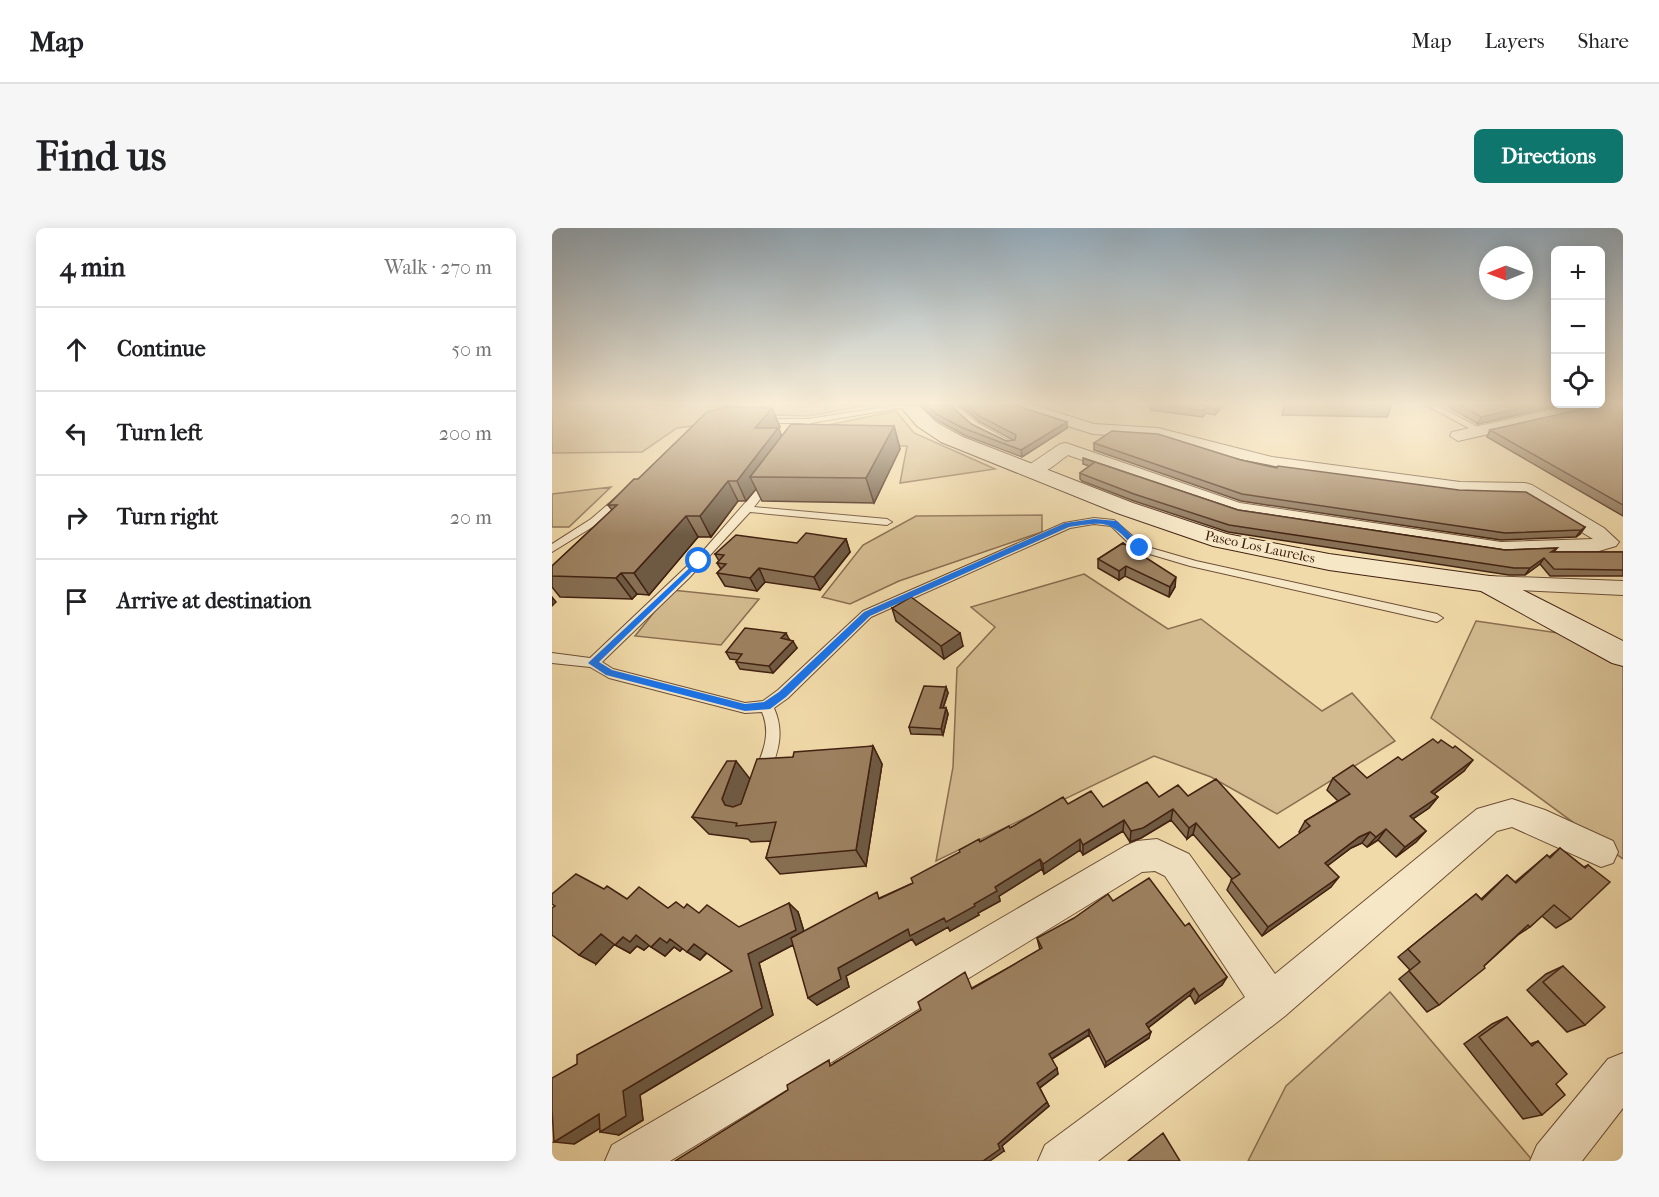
<!DOCTYPE html>
<meta charset="utf-8">
<style>
:root{--surface:#fff;--page:#f6f6f6;--text:#202124;--muted:#757577;--line:#e0e0e0;--accent:#0f766e}
body{margin:0;font-family:"IM FELL French Canon",serif;background:var(--page);color:var(--text)}
.controls{position:absolute;right:18px;top:18px;display:grid;overflow:hidden;border-radius:9px;box-shadow:0 3px 15px #0003}
.controls button{width:54px;height:54px;display:grid;place-items:center;padding:0;border:0;border-bottom:2px solid var(--line);background:var(--surface);color:var(--text);font:30px sans-serif}
.compass{position:absolute;left:927px;top:18px;width:54px;height:54px;border-radius:50%;background:var(--surface);box-shadow:0 3px 15px #0003;rotate:269deg}
.stop{position:absolute;width:18px;height:18px;margin:-14px;border:4px solid #1a73e8;border-radius:50%;background:#fff}
.stop.end{background:#1a73e8;border-color:#fff;box-shadow:0 2px 6px #0008}
.list{margin:0;padding:0;list-style:none}
h2{display:flex;justify-content:space-between;align-items:center;height:78px;margin:0;padding:0 24px;font-size:26px}
h2 small{font-size:20px;font-weight:400;color:var(--muted)}
.list li{display:grid;grid-template-columns:39px 1fr auto;gap:18px;align-items:center;box-sizing:border-box;height:84px;padding:0 24px;border-top:2px solid var(--line)}
.list b{display:block;font-size:22px;white-space:nowrap}
.list em{font-size:20px;font-style:normal;color:var(--muted)}
.icon{flex:none;width:33px;height:33px;fill:none;stroke:currentColor;stroke-width:2;stroke-linecap:round;stroke-linejoin:round}
.map{position:relative;flex:none;width:1071px;height:933px;overflow:hidden;border-radius:9px}
header{display:flex;align-items:center;gap:36px;box-sizing:border-box;height:84px;padding:0 30px;background:var(--surface);border-bottom:2px solid var(--line)}
header strong{font-size:28px}
nav{display:flex;gap:33px;margin-inline-start:auto;font-size:21px}
.intro{display:flex;align-items:center;justify-content:space-between;box-sizing:border-box;height:144px;padding:0 36px}
h1{margin:0;font-size:42px}
.button{padding:15px 27px;border-radius:9px;background:var(--accent);color:#fff;font-size:21px;font-weight:700}
main{display:flex;gap:36px;padding:0 36px}
aside{flex:1;background:var(--surface);border-radius:9px;box-shadow:0 3px 15px #0003}
.map>svg:first-child{display:block}
.green{fill:#d3bb8f;stroke:#8a6e50;stroke-width:1.5}
.lines{fill:none;stroke-linecap:round;stroke-linejoin:round}
.lane-casing{stroke:#6d4f36;stroke-width:2}
.street-casing{stroke:#6d4f36;stroke-width:2}
.secondary-casing{stroke:#412110;stroke-width:2}
.path{stroke:#412110;stroke-width:2;stroke-dasharray:1 2;stroke-linecap:butt}
.lane{fill:#f6e7c7;fill-rule:evenodd}
.street{fill:#f6e7c7;fill-rule:evenodd}
.secondary{fill:#f6e7c7;fill-rule:evenodd}
.wall{fill:#876f53;stroke:#412110;stroke-width:1.5}
.shaded-wall{fill:#6e5a43;stroke:#412110;stroke-width:1.5}
.building{fill:#9d8160;stroke:#412110;stroke-width:1.5}
.route{fill:#1a73e8}
.labels{text-anchor:middle;dominant-baseline:central;stroke-width:4.5;stroke-linejoin:round;paint-order:stroke}
.far-street-label{font-size:14px;fill:#412110;stroke:#f6e7c7}
</style>
<header>
<strong>Map</strong>
<nav><a>Map</a><a>Layers</a><a>Share</a></nav>
</header>
<div class="intro"><h1>Find us</h1><a class="button">Directions</a></div>
<main>
<aside>
<h2>4 min<small>Walk · 270 m</small></h2>
<ul class="list">
<li><svg class="icon" aria-label="ahead" viewBox="0 0 24 24"><path d="M12 20V5M6 11l6-6 6 6"/></svg><div><b>Continue</b></div><em>50 m</em></li>
<li><svg class="icon" aria-label="left" viewBox="0 0 24 24"><path d="M17 20v-9H6M10 6l-5 5 5 5"/></svg><div><b>Turn left</b></div><em>200 m</em></li>
<li><svg class="icon" aria-label="right" viewBox="0 0 24 24"><path d="M7 20v-9h11M14 6l5 5-5 5"/></svg><div><b>Turn right</b></div><em>20 m</em></li>
<li><svg class="icon" aria-label="arrive" viewBox="0 0 24 24"><path d="M6 21V4h12l-3 4 3 4H6"/></svg><div><b>Arrive at destination</b></div></li>
</ul>
</aside>
<div class="map">
<svg width="1071" height="933" viewBox="0 0 1071 933">
<rect width="100%" height="100%" fill="#f1daa9"/>
<filter id="stains"><feTurbulence type="fractalNoise" baseFrequency=".00333" numOctaves="4"/><feColorMatrix values="0 0 0 0 .2 0 0 0 0 .09 0 0 0 0 .02 0 0 0 .5 -.17"/></filter>
<radialGradient id="worn" r=".72"><stop offset=".6" stop-color="#630" stop-opacity="0"/><stop offset="1" stop-color="#630" stop-opacity=".3"/></radialGradient>
<path class="green" d="M0,177H318L256,188L226,187L125,200L90,224L0,225Z
M344,183L362,205L443,241L348,255L355,218L256,217L266,199Z
M59,259L17,299H0V266Z
M490,287V304L347,353L298,376L270,369L311,317L364,288Z
M532,346L616,401L649,391L770,483L800,465L843,513L725,586L659,549L602,528L384,633L401,539L405,440L443,399L419,379Z
M120,362L207,371L169,417L83,408Z
M924,393L1020,407L1071,436V631L879,490Z
M838,764L981,933H696L734,858Z"/>
<g class="lines">
<defs>
<path id="lane" d="M345,177L360,178L259,195L252,211L248,214L244,211L251,195H208L204,193L208,191H256Z
M395,177H404L427,196L463,216L456,218L421,200Z
M874,177H885L933,203L926,205Z
M214,251L222,253L202,279L335,291L340,294L335,297L198,284L137,350L50,434L61,441L193,475L211,473L226,462L311,383L512,295L542,290L562,292L592,318L644,333L885,386L891,390L885,394L638,338L584,322L559,298L542,296L518,300L319,389L236,470L222,480C233,505 226,523 217,548L214,553L209,554L204,553L201,548C210,526 220,507 210,484L193,485L57,450L38,439L0,435V425L38,430L151,323Z
M68,266L76,268L47,295L0,324V316L39,291Z"/>
<path id="street" d="M457,177H482L542,196L606,200L720,229L908,254L973,255L980,257L1052,300L1067,314L1064,318L1047,323L949,326L685,286L516,227C504,235 489,251 474,247L471,243L474,239L508,216L514,215L688,275L949,314L1041,311L969,267L908,266L720,239L606,210L541,206L459,180Z
M1021,177H1051L1043,182L906,213L898,208L900,204Z
M935,348L1071,353V367L927,360L924,355L927,350Z
M960,571L993,582L1061,613L1066,624L1061,635L1049,639L960,599L945,603L733,788L546,933H486L493,917L693,769L613,648L603,643L590,644L118,933H53L60,917L573,618L585,613L605,611L637,626L723,746L925,581Z
M1071,825V880L1030,933H978L985,917L1056,831Z"/>
<path id="secondary" d="M347,177H366L384,194L411,209L581,275L675,306L777,326L945,349L1071,413V438L1060,435L929,363L777,342L661,318L565,285L389,214L365,198Z"/>
</defs>
<use href="#lane" class="lane-casing"/>
<use href="#street" class="street-casing"/>
<use href="#secondary" class="secondary-casing"/>
<path class="path" d="M661,183H669L674,177"/>
<use href="#lane" class="lane"/>
<use href="#street" class="street"/>
<use href="#secondary" class="secondary"/>
</g>
<path class="wall" d="M368,177H398L419,196L454,213L461,212L428,194L408,177H462L515,194V200L470,229L412,207L385,192Z
M600,177H670L663,187L653,185L651,189L599,182Z
M732,177H840L835,189L730,187Z
M893,177H1009L926,196Z
M1071,177V288L935,209L938,202Z
M220,180L228,199L227,201L229,208L342,198L348,221L322,275L210,273L204,261L194,273H186L159,309H146L97,367L85,366L80,371L8,369L0,359V338L60,282L56,277L86,251Z
M542,215L689,232L1033,299L1028,306L1024,309L949,312L689,273L542,222Z
M531,230L686,282L953,322L1005,320L1002,324H1071V348H998L988,336L973,347H957L676,304L582,273L530,253L528,251V245L537,238L531,236Z
M294,311L298,324L268,362L213,354L205,363L173,358L165,345L169,341L165,335L167,333L163,326Z
M571,315L623,359L617,369L573,348L567,352L546,340V331Z
M340,380L411,418L392,431L344,393Z
M237,411L245,420L221,445L188,441L184,434L186,432L178,431L174,424Z
M394,459L396,465L391,480H394L396,486L391,507L359,506L357,499Z
M321,518L330,536L314,638L228,646L214,630L219,613L199,614L196,611L157,606L140,589L198,551L241,529Z
M850,532L912,543L882,566L886,569L877,580L861,591L874,603L864,614L844,629L826,612L815,619L810,615L799,620L775,638L779,659L710,708L675,662L680,651L641,606L635,611L619,592L589,610L578,614L571,603L531,627L528,622L492,646L490,641L447,668L448,673L426,685L427,687L398,703L396,699L364,717L360,711L294,748L297,759L265,777L241,717L207,735L221,787L88,867L91,892L67,907L48,900L22,916L180,743L155,725L148,732L131,720L128,723L122,719L113,728L97,717L92,722L85,718L78,725L62,716L44,736L52,661L75,671L116,680H132L187,699L246,684L252,704L361,655L428,614L458,600L516,576L551,579L607,569L636,568L727,620L749,605L747,604L753,593L786,573L775,562L781,550H815Z
M1008,620L1032,639L1036,637L1019,691L1004,700L990,688L978,699L966,707L932,738L887,777L875,784L847,751L858,742L846,729L924,666L929,671L955,647L963,654L995,627L997,629Z
M561,673L633,698L675,749L670,757L643,776L638,767L596,800L597,810L553,839L537,807L500,831L506,846L488,860L497,878L450,918L452,923L282,835L420,760L488,722L485,710Z
M1011,738L1033,797L1015,804L975,762L994,746Z
M955,789L978,816L986,813L990,887L971,891L912,816L940,796Z"/>
<path class="shaded-wall" d="M667,177H670L663,187L664,181Z
M982,177H1009L926,196L929,189Z
M220,180L228,199L227,201L234,220L198,249L204,261L194,273L185,253L203,200Z
M515,194V200L470,229L469,222Z
M342,198L348,221L322,275L314,250Z
M176,253L186,273L159,309L148,288Z
M134,288L146,309L97,367L82,345Z
M1033,299L1028,306L1024,309L1029,302Z
M294,311L298,324L268,362L262,349Z
M992,330L988,336L973,347L978,340Z
M574,338L573,348L567,352V343Z
M207,340L213,354L205,363L198,350Z
M69,345L85,366L80,371L64,350Z
M624,349L623,359L617,369L618,359Z
M0,369L4,374L0,378Z
M234,405L237,411L232,416L229,410Z
M408,405L411,418L392,431L389,418Z
M241,413L245,420L221,445L217,438Z
M394,459L396,465L389,486L388,480Z
M394,480L396,486L391,507L389,501Z
M321,518L330,536L314,638L304,622Z
M921,532L912,543L870,575L879,564Z
M184,533L198,551L185,588L173,577L170,571Z
M886,569L877,580L849,599L858,588Z
M621,581L619,592L589,610L578,614L579,603Z
M572,592L571,603L531,627V617Z
M644,595L641,606L635,611L637,600Z
M834,601L826,612L815,619L824,609Z
M874,603L864,614L844,629L853,619Z
M818,604L810,615L799,620L766,645L773,635L807,609Z
M528,611V622L492,646L491,636Z
M488,631L490,641L447,668L448,673L426,685L427,687L398,703L396,699L364,717L360,711L294,748L297,759L265,777L256,770L286,740L356,701L392,690L422,676L443,659Z
M787,649L779,659L710,708L716,699Z
M237,675L246,684L254,710L207,735L221,787L88,867L91,892L67,907L48,904L71,863L196,726Z
M49,706L64,715L44,736L27,727Z
M84,707L99,716L92,722L85,718L78,725L63,717L71,709Z
M108,710L118,711L131,720L128,723L122,719L113,728L99,719Z
M142,716L155,724L148,732L135,724Z
M675,749L670,757L643,776L647,768Z
M642,760L638,767L592,803L594,796Z
M537,801V807L498,832L497,826Z
M599,804L597,810L553,839L554,834Z
M505,840L506,846L487,860L485,855Z
M495,874L497,878L450,918L452,923L438,933H431L446,916Z
M47,886L65,890L22,916L2,914Z"/>
<path class="building" d="M374,177H398L419,196L454,213L463,212L464,207L427,188L415,177H462L515,194L469,222L411,200L384,186Z
M612,177H667L664,181L654,179L652,183Z
M908,177H982L929,189Z
M1048,177H1071V277L938,202Z
M174,179L220,180L203,200H226L185,253H176L148,288H134L82,345H69L64,350L0,348V338L65,277H56L82,251H86L155,184Z
M239,196L342,198L314,250L198,249Z
M560,203L606,206L689,232L725,240L726,238L907,262L974,264L1033,299L1029,302L953,305L690,266L542,215Z
M531,230L686,282L953,322L1005,320L999,324H1071V342L1002,341L992,330L978,340H962L677,297L582,266L530,246L528,245L543,234Z
M254,305L294,311L262,349L207,340L198,350L165,345L174,336L165,335L172,327L163,326L184,307L245,315Z
M571,315L624,349L618,359L574,338L567,343L546,331Z
M359,369L408,405L389,418L340,380Z
M193,400L234,405L229,410L241,413L217,438L184,434L190,426L174,424Z
M372,458L394,459L388,480H394L389,501L357,499Z
M881,511L886,515L889,512L901,520L903,518L921,532L879,564L886,569L858,588L874,603L853,619L834,601L824,609L818,604L807,609L773,635L787,649L716,699L679,652L688,646L644,595L637,600L621,581L591,600L579,603L572,592L531,617L528,611L491,636L488,631L443,659L445,663L422,676L423,678L394,694L392,690L358,708L356,701L286,740L289,751L256,770L239,710L325,664L327,671L361,655L359,650L408,624L407,622L427,611L428,614L457,598L458,600L511,569L516,576L539,563L551,579L595,554L607,569L626,557L636,568L664,551L727,620L758,598L753,593L798,566L781,550L801,537L815,550L846,529L850,532Z
M321,518L304,622L214,630L224,594L184,598L185,595L140,589L175,533H184L170,571L173,577L181,579L189,576L205,531L241,529L242,524Z
M1008,620L1033,640L1036,637L1058,654L1019,691L1002,677L978,699L976,697L932,738L933,740L887,777L857,743L868,734L856,721L924,666L930,672L955,647L964,655L995,627L998,630Z
M24,646L52,661L55,658L75,671L87,659L116,680L124,674L132,680L135,676L147,685L155,677L187,699L237,675L244,702L196,726L210,780L71,863L74,888L48,904L47,886L2,914L0,882V850L25,836V827L180,743L142,716L135,724L118,711L115,715L108,710L99,719L84,707L78,714L71,709L63,717L49,706L27,727L0,707V680L3,678L0,676V666Z
M597,650L633,698L637,695L675,749L647,768L642,760L594,796L599,804L554,834L537,801L497,826L505,840L485,855L495,874L446,916L448,921L431,933H123L236,862L235,857L277,832L278,838L369,782L366,774L413,744L420,761L490,720L485,710L522,690L556,666L561,673Z
M1011,738L1053,779L1033,797L991,754Z
M955,789L980,818L986,813L1015,846L1004,856L1013,867L990,887L927,809Z
M611,905L628,933H576Z"/>
<linearGradient id="sky" x2="0" y2="1"><stop stop-color="#93aaba"/><stop offset="0.57" stop-color="#f9eed8"/><stop offset="1" stop-color="#f9eed8" stop-opacity="0"/></linearGradient>
<rect width="1071" height="308" fill="url(#sky)"/>
<path class="route" d="M542,291L565,293L592,320L585,321C556,293 558,293 517,299L318,388L234,469L218,481L193,483L54,447L36,435L147,331L150,333L149,335L47,434L60,442L193,476L212,474L227,464L312,384L513,295Z"/>
<g class="labels">
<g class="far-street-label">
<text transform="translate(708 319) rotate(12)">Paseo Los Laureles</text>
</g>
</g>
<rect width="100%" height="100%" filter="url(#stains)"/>
<rect width="100%" height="100%" fill="url(#worn)"/>
</svg>
<div class="controls">
<button>+</button>
<button>−</button>
<button><svg class="icon" aria-label="locate" viewBox="0 0 24 24"><circle cx="12" cy="12" r="6"/><path d="M12 2v4M12 18v4M2 12h4M18 12h4"/></svg></button>
</div>
<svg class="compass" viewBox="-18 -18 36 36"><path d="M0-13l5 13h-10z" fill="#e53935"/><path d="M0 13l5-13h-10z" fill="#757577"/></svg>
<div class="stop" style="left:147px;top:333px"></div>
<div class="stop end" style="left:588px;top:320px"></div>
</div>
</main>
